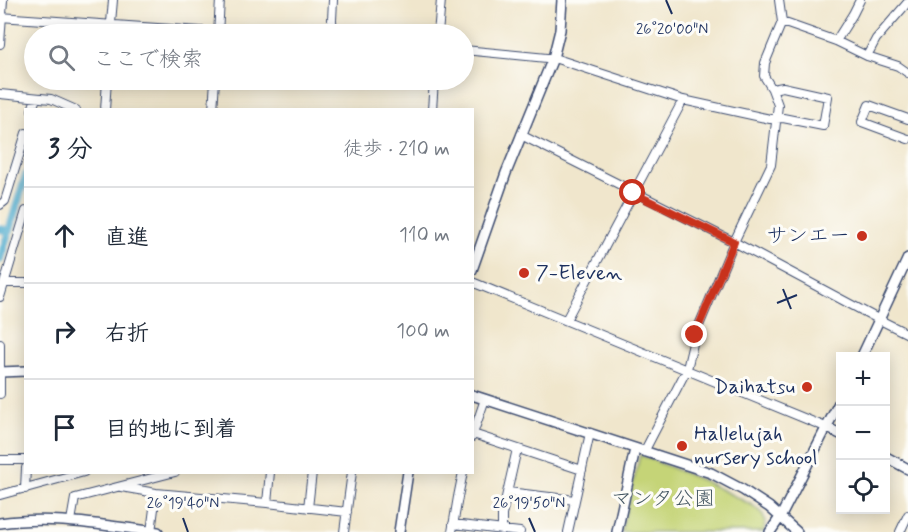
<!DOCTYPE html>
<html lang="ja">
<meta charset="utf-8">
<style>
:root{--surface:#fff;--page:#f6f6f7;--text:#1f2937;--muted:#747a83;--line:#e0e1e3}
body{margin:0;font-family:Mynerve,"Klee One",sans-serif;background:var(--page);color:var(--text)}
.controls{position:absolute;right:18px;bottom:18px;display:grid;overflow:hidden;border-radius:0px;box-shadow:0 3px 15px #0003}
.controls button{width:54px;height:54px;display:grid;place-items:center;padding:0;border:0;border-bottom:2px solid var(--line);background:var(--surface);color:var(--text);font:30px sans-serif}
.stop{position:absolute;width:18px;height:18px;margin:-14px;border:4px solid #c8321e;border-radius:50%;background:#fff}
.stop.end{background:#c8321e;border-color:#fff;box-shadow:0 2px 6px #0008}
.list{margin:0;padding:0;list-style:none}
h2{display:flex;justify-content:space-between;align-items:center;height:78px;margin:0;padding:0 24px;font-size:26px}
h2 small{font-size:20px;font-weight:400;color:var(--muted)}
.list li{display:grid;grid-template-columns:39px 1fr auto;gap:18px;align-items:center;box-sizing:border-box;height:96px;padding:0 24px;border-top:2px solid var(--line)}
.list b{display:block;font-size:22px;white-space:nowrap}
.list em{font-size:20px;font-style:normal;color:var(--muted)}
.icon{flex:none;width:33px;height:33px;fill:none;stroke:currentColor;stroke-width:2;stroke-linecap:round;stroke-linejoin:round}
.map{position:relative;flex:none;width:908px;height:532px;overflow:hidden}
.search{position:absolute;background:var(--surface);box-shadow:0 3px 15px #0003;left:24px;top:24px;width:450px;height:66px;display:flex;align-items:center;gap:15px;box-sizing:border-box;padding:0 21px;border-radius:33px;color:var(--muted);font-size:22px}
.panel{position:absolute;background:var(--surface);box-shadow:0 3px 15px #0003;left:24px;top:108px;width:450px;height:366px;border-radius:0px}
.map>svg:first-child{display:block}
.green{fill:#c5d477;stroke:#70826a;stroke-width:1.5}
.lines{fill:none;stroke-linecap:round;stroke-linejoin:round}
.canal{stroke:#50acce;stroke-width:8}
.minor-casing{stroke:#3b4a6e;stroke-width:10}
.tertiary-casing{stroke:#3b4a6e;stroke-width:12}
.minor{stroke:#fff;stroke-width:8}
.tertiary{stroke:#fff;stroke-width:9}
.route{stroke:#c8321e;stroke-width:8}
.ticks{fill:none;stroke:#1b2f5e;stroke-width:2}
.poi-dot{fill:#c8321e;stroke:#fdfcf7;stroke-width:2}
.labels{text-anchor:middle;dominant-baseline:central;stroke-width:6;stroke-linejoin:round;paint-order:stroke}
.poi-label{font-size:21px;fill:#1b2f5e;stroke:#fdfcf7;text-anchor:end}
.park-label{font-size:21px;fill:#465864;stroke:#fdfcf7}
.ticks-label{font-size:15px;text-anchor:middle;fill:#1b2f5e;stroke:#fdfcf7;stroke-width:6;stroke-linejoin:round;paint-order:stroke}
</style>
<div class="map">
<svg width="908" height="532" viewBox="0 0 908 532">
<rect width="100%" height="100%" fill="#fdfcf7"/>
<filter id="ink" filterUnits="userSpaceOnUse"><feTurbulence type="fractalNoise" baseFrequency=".0167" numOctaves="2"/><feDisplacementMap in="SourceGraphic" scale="12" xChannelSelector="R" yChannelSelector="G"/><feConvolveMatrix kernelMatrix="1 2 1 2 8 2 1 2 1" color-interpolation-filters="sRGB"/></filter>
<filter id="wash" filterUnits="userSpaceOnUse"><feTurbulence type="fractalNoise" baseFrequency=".008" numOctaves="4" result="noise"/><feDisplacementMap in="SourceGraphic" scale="24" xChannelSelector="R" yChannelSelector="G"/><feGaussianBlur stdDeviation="1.35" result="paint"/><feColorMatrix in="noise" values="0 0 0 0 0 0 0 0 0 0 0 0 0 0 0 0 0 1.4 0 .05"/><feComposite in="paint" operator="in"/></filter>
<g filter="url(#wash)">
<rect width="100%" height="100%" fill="#f0e6cc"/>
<path class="green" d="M640,455L704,481L752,505L762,513L765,520L764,532H621Z"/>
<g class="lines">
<path class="canal" d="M0,229L9,231
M0,260L26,175"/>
</g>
</g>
<g filter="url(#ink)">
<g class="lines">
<defs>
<path id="minor" d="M0,17L243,34
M782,22L836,41L867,56L898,66L908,73
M110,34L113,0
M218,34L220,0
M333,34L332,20L333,0
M438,34L441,0
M836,41L853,14L860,0
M0,44L3,0
M464,50L557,59L683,100L770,119L783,118L823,126L828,97L783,87L772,89
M867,56L876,39L908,2
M0,94L51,99L76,110
M32,110L36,98
M105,110L107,80
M213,110L215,80
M432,110L434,80
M908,119L869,105L862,122L908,139
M521,135L734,242L880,320L908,334
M0,205L5,201L26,133
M472,282L828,428
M4,283H26
M0,297L26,211
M566,320L683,100
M0,344V394
M473,434L582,470
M472,437L485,399
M644,452L687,369L695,335L734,242L771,165L778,105L772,89L764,76L765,63L782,22L779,0
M0,460H26
M121,487L156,493L267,503L347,512
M25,489L26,468
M508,492L575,500
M0,495L84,472
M267,503L270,472
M308,508L312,472
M71,521L75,498L175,472
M453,524L520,532
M502,530V515L517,449
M151,532L156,493
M344,532L352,472
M452,532L458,497L463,472
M568,532L590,433
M900,532L908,515"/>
<path id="tertiary" d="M472,270L506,173L553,58L560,30L562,0
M862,356L908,258
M0,372L26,371
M472,395L711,473L743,490L769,507L797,532
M828,428L840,434
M886,457L908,469
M0,523C53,515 106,526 158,532
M399,532L408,472
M617,532L635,449
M770,532L781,516L840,401"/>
</defs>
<use href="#minor" class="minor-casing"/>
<use href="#tertiary" class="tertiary-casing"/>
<use href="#minor" class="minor"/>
<use href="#tertiary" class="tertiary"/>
</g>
</g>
<g class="lines" filter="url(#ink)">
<path class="route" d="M633,193L734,242L695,335"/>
</g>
<path class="ticks" d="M666,0L672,14M783,289L791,309M777,303L797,295M183,518L188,532M529,518L535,532"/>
<g class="poi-dot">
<circle cx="862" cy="236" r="6"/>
<circle cx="524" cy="273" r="6"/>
<circle cx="807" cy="387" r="6"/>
<circle cx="682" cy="446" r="6"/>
</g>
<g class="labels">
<g class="poi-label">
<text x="850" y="236">サンエー</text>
<text x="536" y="273" text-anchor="start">7-Eleven</text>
<text x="795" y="387">Daihatsu</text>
<text x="694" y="434" text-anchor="start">Hallelujah<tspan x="694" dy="24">nursery school</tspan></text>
</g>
<g class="park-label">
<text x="663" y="499">マンタ公園</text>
</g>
</g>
<g class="ticks-label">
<text x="672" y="34">26°20'00"N</text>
<text x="183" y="508">26°19'40"N</text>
<text x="529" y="508">26°19'50"N</text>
</g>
</svg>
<div class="controls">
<button>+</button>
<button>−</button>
<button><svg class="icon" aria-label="locate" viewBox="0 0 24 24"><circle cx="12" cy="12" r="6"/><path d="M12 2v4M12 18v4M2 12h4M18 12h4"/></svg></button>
</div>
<div class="stop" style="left:633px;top:193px"></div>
<div class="stop end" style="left:695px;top:335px"></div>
<div class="search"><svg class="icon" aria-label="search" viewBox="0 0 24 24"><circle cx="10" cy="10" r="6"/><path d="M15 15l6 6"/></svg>ここで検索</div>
<section class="panel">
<h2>3 分<small>徒歩 · 210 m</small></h2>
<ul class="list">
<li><svg class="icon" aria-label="ahead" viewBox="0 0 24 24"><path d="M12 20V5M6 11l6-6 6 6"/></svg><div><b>直進</b></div><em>110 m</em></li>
<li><svg class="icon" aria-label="right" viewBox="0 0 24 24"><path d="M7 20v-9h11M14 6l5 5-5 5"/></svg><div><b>右折</b></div><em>100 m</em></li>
<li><svg class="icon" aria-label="arrive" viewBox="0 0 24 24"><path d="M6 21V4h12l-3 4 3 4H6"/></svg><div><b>目的地に到着</b></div></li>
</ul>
</section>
</div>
